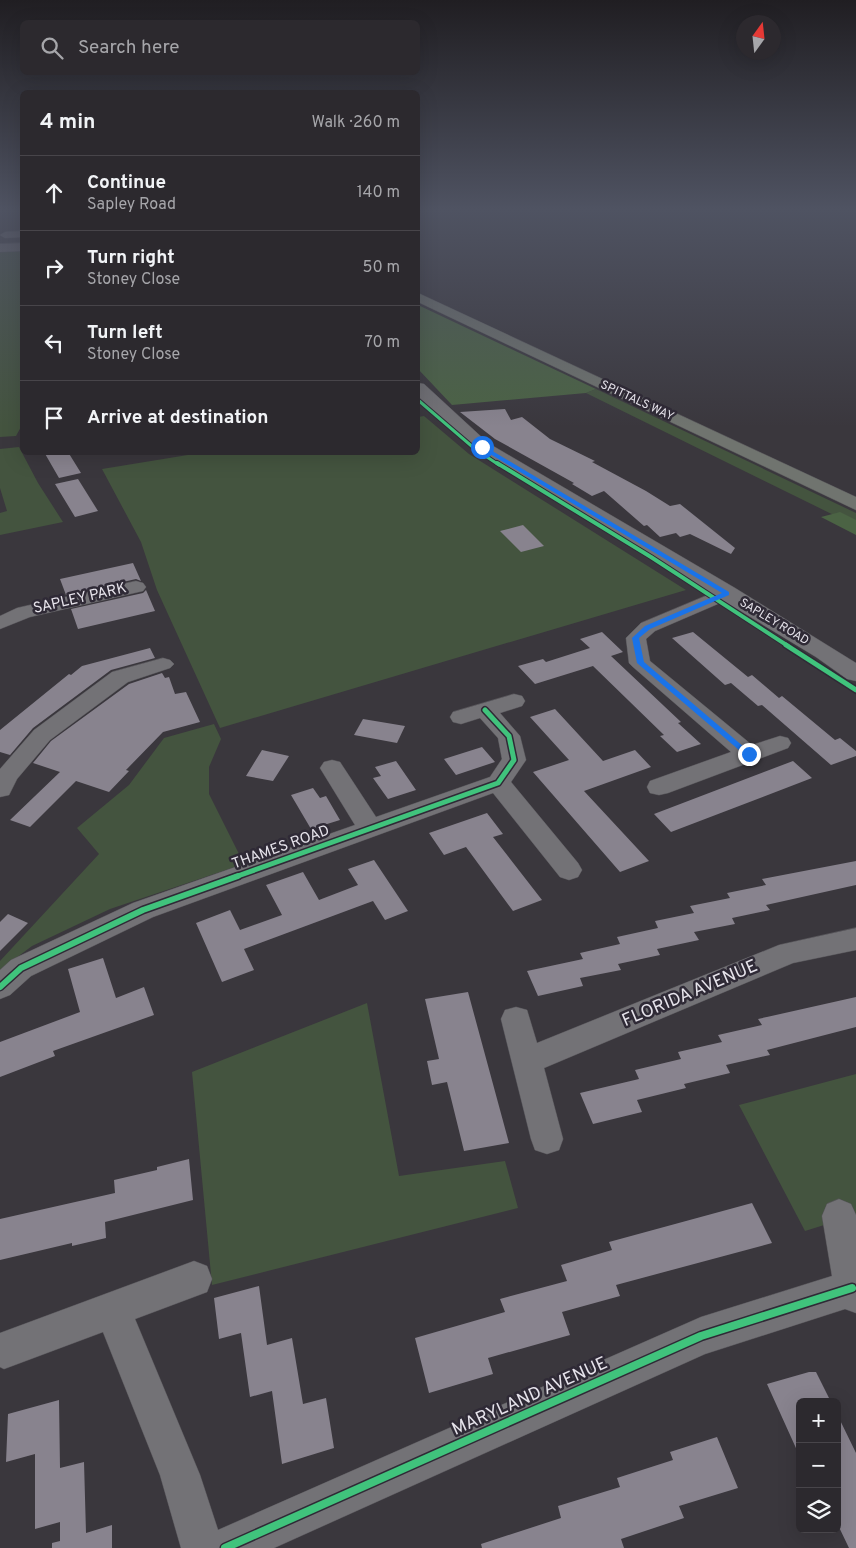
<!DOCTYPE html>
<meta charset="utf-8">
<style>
:root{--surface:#2c292e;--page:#38353a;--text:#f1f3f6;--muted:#a6a6aa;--line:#48454a}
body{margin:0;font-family:Overpass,sans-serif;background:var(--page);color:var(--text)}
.controls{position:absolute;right:15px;bottom:15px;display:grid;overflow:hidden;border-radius:8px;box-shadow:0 5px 20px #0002}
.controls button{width:45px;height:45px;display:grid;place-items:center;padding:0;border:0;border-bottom:1px solid var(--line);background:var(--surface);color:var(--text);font:25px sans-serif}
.compass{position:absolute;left:736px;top:15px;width:45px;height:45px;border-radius:50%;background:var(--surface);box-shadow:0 5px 20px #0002;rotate:15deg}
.stop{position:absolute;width:15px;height:15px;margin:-11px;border:4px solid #1a73e8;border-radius:50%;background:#fff}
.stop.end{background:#1a73e8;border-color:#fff;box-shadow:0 1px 5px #0008}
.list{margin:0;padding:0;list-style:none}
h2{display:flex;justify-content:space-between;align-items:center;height:65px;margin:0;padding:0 20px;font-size:21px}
h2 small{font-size:16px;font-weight:400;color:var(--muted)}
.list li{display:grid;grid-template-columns:32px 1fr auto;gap:15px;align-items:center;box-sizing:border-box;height:75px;padding:0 20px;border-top:1px solid var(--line)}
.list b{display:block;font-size:19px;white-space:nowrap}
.list p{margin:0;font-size:16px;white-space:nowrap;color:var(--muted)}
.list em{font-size:16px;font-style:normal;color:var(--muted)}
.icon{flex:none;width:28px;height:28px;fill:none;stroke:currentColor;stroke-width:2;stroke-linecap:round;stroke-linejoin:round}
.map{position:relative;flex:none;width:856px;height:1548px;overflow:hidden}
.search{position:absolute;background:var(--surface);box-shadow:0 5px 20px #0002;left:20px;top:20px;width:400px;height:55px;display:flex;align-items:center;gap:12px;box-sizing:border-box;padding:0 18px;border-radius:8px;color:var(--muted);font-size:19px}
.panel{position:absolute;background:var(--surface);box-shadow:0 5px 20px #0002;left:20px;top:90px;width:400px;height:365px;border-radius:8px}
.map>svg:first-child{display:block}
.green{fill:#44543f}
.forest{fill:#4b6344}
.building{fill:#88838e}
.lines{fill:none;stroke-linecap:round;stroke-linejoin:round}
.street-casing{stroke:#555358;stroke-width:1}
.secondary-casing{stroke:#555358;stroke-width:1}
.highway-casing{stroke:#555358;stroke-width:1}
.street{fill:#737276;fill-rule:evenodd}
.secondary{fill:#737276;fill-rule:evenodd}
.highway{fill:#70746f;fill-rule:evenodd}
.cycleway-far4-casing{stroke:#2f2a36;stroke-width:5}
.cycleway-far3-casing{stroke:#2f2a36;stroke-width:6}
.cycleway-far2-casing{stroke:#2f2a36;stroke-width:8}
.cycleway-far1-casing{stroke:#2f2a36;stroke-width:9}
.cycleway-casing{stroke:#2f2a36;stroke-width:11}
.cycleway-far4{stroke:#40c37c;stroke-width:3}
.cycleway-far3{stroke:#40c37c;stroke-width:4}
.cycleway-far2{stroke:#40c37c;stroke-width:5}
.cycleway-far1{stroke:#40c37c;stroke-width:6}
.cycleway{stroke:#40c37c;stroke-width:8}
.route{fill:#1a73e8}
.labels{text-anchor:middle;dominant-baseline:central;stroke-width:5;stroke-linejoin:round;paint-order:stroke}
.far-street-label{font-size:12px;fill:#e6e3eb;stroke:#2f2a36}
.street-label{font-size:15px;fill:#e6e3eb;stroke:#2f2a36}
.near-street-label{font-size:18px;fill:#e6e3eb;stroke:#2f2a36}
</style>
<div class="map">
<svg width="856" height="1548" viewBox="0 0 856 1548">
<rect width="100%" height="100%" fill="#3a373d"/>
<path class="green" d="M22,250V425L16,436L0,437V251Z
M596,389L856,513V526L586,393Z
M424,416L469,454L686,590L220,728L157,590L141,542L102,469L200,453L418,452V417Z
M19,447L38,483L63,522L0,535V513L7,511L0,488V449Z
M214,724L221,739L209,767V794L244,864L110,909L32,946L0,970V961L99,854L77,828L129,785L164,738Z
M367,1003L399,1176L505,1161L518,1208L212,1285L192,1072Z
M856,1074V1215L805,1231L739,1105Z"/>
<path class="forest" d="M418,305L596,389L586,393L452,405L418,369Z
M840,512L856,520V535L821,517Z"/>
<path class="building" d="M505,409L511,420L522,417L550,439L595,461L592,462L646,491L670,506L680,504L735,548L731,554L690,534L680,537L676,533L660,537L647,525L644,526L604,491L592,496L572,484L574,483L495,439L460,412Z
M44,452H68L81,473L59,478Z
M78,479L98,511L75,517L55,484Z
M523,525L544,546L521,552L500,531Z
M133,563L141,581L136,579L66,595L60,579Z
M146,590L155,611L78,629L71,609L143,593Z
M602,632L623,652L611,656L681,722L678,723L701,744L677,752L660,736L664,735L593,666L535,684L518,666L543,659L546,662L590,648L580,639Z
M693,632L748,677L752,675L779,698L782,696L835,740L840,738L856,751V756L831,765L762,705L758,706L731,683L725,685L672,638Z
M150,648L155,658L111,670L33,728L10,755L0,752V730L69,674L71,675L82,666Z
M162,673L165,678L169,677L175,694L186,692L200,722L163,732L126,770L129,771L109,792L76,781L30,827L10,820L60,772L33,763L51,741L129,684Z
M555,709L603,761L635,750L651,767L584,791L649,861L620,872L533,772L569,760L530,717Z
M363,719L405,726L397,743L354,735Z
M482,747L495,762L456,775L444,759Z
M262,750L289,756L273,781L246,776Z
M396,761L416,790L388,799L373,778L381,776L375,767Z
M793,761L812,778L671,832L654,814Z
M313,788L320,798L326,796L340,820L311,829L291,795Z
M487,813L503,834L493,837L542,900L513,911L466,847L444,855L429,833Z
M374,860L408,911L385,920L373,901L244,949L254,970L222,982L196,923L230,910L240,930L282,915L266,885L303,872L319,900L358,885L348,869Z
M856,861V885L766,905L770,910L732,918L735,924L694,932L699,940L657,949L660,955L618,964L621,970L580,978L583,986L538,996L527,971L583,959L580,953L620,944L617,937L658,928L655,921L694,913L690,906L730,898L727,893L766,885L762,879Z
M8,914L28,923L0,951V922Z
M103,958L116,998L144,987L154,1015L53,1051L55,1056L0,1077V1042L80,1012L68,969Z
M468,992L509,1143L464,1151L447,1082L432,1085L427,1061L439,1059L425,999Z
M856,997V1027L767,1050L770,1055L726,1065L730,1073L684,1084L686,1088L637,1100L642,1112L593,1124L580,1093L639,1079L635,1070L681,1059L678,1052L722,1042L718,1035L762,1025L758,1019Z
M189,1159L193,1200L105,1222L106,1238L72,1246V1243L0,1260V1219L115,1193L114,1180L157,1170V1167Z
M752,1203L772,1243L616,1285L620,1296L562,1312L570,1335L488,1358L493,1374L429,1393L415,1338L505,1312L500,1299L567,1281L561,1265L612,1250L609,1242Z
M259,1286L267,1345L292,1338L303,1404L326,1398L334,1448L282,1464L272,1391L250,1397L241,1333L219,1339L214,1298Z
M809,1372H816L831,1402H800V1457L767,1384Z
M59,1400L60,1468L84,1462L86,1533L112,1525V1548H52V1543L60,1541V1522L35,1529V1454L6,1462L8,1414Z
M837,1414L856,1453V1548H849L837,1523Z
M717,1437L738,1488L679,1506L684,1518L621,1539L624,1548H482L481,1544L561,1518L558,1506L620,1487L617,1478L673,1460L670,1452Z"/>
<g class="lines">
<defs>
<path id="street" d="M22,231V237L5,238L0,235L5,232Z
M136,581L143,583L146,587L143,591L30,617L0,629V616L17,608Z
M727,587L734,589L737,593L734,597L655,631L646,639L650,661L752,745L780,736L788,738L791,743L788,748L668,793L659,795L650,793L647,787L650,781L731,752L633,667L629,663L626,638L641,623Z
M163,658L170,660L174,664L170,668L128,682L50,740L17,779L9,795L0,797V769L34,730L112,672Z
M514,694L522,696L525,701L522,706L500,713L520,736L526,760L511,782L578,863L582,870L578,877L569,880L560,877L493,793L153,917L31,976L10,995L0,999V970L11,960L133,903L355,825L320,768L324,762L332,760L340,762L376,817L490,777L502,759L498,738L480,718L461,724L453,722L450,717L453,712Z
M856,928V950L793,963L544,1068L563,1139L559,1150L547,1154L535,1150L531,1139L501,1019L505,1010L516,1007L527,1010L537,1043L779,945Z
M839,1199L851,1204L856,1215V1313L845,1309L705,1354L274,1548H181L160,1475L103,1332L4,1369L0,1367V1333L194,1261L207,1266L212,1279L207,1292L135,1319L200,1475L218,1530L701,1317L832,1276L822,1216L827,1204Z"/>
<path id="secondary" d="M22,243V251L0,252V244Z
M418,383L424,384L488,443L735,588L856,663V681L847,679L816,657L719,598L476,451L418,397Z"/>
<path id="highway" d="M418,293L856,497V510L418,302Z"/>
</defs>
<use href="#street" class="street-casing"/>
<use href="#secondary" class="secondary-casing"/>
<use href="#highway" class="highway-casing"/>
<use href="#street" class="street"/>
<use href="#secondary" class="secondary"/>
<use href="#highway" class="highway"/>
<defs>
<path id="cycleway-far4" d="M418,400L475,449L499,465"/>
<path id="cycleway-far3" d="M497,463L651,557L788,646"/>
<path id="cycleway-far2" d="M786,645L856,690
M235,877L498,783L514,760L509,736L485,710"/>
<path id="cycleway-far1" d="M0,987L21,968L143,910L238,876"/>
<path id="cycleway" d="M225,1548L701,1336L852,1288"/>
</defs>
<use href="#cycleway-far4" class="cycleway-far4-casing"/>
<use href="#cycleway-far3" class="cycleway-far3-casing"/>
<use href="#cycleway-far2" class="cycleway-far2-casing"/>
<use href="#cycleway-far1" class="cycleway-far1-casing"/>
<use href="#cycleway" class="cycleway-casing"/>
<use href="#cycleway-far4" class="cycleway-far4"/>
<use href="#cycleway-far3" class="cycleway-far3"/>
<use href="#cycleway-far2" class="cycleway-far2"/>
<use href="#cycleway-far1" class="cycleway-far1"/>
<use href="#cycleway" class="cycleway"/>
</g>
<linearGradient id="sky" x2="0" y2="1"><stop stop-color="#201e22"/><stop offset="0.49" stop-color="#4f5362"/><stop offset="1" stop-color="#4f5362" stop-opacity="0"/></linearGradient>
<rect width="856" height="427" fill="url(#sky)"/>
<path class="route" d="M480,446H484L729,592V595L650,629L639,638L644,662L751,753V756H746L637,663L632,638L645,626L722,593L480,448Z"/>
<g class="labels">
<g class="far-street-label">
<text transform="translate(637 401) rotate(25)">SPITTALS WAY</text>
<text transform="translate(774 622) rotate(31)">SAPLEY ROAD</text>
</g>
<g class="street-label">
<text transform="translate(80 599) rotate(-13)">SAPLEY PARK</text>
<text transform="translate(281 848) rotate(-20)">THAMES ROAD</text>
</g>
<g class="near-street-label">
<text transform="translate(690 994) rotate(-23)">FLORIDA AVENUE</text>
<text transform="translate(530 1397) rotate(-24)">MARYLAND AVENUE</text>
</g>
</g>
</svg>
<div class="controls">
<button>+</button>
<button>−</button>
<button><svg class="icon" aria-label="layers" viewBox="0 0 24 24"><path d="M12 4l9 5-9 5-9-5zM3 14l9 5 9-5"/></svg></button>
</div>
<svg class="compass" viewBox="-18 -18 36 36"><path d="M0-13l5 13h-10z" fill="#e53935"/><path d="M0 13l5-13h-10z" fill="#a6a6aa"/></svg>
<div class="stop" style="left:482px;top:447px"></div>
<div class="stop end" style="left:749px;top:754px"></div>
<div class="search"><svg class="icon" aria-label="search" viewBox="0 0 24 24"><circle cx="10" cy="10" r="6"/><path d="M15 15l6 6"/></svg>Search here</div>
<section class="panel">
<h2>4 min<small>Walk · 260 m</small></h2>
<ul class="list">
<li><svg class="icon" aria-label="ahead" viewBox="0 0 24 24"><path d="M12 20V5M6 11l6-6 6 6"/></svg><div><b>Continue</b><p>Sapley Road</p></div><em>140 m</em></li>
<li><svg class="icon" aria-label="right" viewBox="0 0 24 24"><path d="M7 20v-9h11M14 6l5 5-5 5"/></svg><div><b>Turn right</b><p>Stoney Close</p></div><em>50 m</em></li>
<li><svg class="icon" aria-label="left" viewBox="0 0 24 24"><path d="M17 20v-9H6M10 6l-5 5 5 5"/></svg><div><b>Turn left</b><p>Stoney Close</p></div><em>70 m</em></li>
<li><svg class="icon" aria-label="arrive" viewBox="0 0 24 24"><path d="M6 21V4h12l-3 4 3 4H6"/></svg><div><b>Arrive at destination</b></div></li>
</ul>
</section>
</div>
